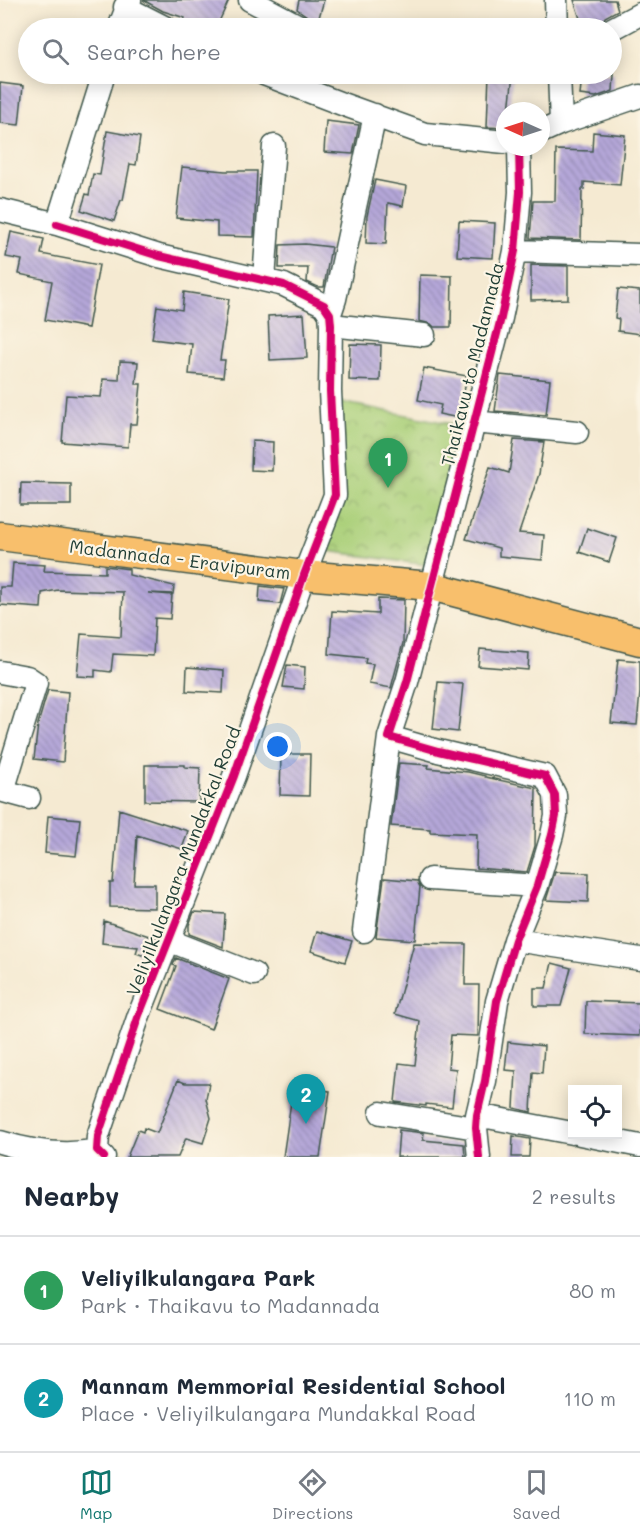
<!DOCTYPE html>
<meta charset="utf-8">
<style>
:root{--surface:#fff;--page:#f6f6f7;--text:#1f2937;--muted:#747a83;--line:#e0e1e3;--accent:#0f766e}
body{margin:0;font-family:Mali,sans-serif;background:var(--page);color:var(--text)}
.controls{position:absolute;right:18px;bottom:18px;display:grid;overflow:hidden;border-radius:0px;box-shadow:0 3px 15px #0003}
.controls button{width:54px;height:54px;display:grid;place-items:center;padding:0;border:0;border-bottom:2px solid var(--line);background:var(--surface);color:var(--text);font:30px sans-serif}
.compass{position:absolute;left:496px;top:102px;width:54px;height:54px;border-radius:50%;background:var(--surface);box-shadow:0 3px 15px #0003;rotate:273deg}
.you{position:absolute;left:278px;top:747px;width:21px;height:21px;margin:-15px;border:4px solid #fff;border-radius:50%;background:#1a73e8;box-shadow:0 0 0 9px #1a73e833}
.badge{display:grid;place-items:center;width:39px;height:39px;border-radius:50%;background:var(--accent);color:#fff;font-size:20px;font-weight:700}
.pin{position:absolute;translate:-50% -50px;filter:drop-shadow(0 2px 3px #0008)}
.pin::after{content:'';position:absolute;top:32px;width:21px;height:18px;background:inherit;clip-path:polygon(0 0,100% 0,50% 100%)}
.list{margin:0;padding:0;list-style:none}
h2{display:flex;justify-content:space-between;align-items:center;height:78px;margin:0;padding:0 24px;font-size:26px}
h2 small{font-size:20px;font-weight:400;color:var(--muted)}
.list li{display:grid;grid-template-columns:39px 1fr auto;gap:18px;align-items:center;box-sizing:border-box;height:108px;padding:0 24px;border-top:2px solid var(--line)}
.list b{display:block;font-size:22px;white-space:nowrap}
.list p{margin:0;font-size:20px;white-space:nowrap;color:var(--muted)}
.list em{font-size:20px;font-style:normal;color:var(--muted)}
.icon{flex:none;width:33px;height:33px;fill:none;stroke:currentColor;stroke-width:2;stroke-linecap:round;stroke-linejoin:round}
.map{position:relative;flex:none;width:640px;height:1157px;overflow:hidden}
.search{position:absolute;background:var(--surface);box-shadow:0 3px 15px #0003;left:18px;right:18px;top:18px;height:66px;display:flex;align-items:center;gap:15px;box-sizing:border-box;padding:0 21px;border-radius:33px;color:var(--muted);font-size:22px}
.sheet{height:294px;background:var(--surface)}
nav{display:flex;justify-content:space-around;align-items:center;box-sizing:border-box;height:84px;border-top:2px solid var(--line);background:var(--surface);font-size:16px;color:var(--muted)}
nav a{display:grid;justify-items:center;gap:3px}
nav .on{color:var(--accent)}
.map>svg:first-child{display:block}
.park{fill:url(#park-crowns);stroke:#658657;stroke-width:1.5}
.building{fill:url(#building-back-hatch)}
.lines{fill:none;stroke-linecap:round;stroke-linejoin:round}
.minor-casing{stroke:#3f574c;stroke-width:25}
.major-casing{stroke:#3f574c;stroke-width:31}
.minor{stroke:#fff;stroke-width:22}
.major{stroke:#f8bf6c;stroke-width:28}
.cycleway-casing{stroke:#fcf5e5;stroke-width:11}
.cycleway{stroke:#d6006c;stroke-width:8}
.labels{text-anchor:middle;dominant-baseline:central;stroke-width:4.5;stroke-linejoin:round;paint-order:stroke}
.street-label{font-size:18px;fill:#1f3d34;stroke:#fcf5e5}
</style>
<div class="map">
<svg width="640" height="1157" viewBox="0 0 640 1157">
<defs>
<pattern id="park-crowns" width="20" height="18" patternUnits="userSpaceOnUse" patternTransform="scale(1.5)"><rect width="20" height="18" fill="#abd07a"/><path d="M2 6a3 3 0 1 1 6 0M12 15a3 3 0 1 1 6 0" fill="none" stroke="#8baa65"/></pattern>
<pattern id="building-back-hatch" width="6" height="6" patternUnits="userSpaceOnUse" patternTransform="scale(1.5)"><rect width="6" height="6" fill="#b5a7d9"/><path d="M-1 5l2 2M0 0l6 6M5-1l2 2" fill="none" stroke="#9389b1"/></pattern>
</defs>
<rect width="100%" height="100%" fill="#fcf5e5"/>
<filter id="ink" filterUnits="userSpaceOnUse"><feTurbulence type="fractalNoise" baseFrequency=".0167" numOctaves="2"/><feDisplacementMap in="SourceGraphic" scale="12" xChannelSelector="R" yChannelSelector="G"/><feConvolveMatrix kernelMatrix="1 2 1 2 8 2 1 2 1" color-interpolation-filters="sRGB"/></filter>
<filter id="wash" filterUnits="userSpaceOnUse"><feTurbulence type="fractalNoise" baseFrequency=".008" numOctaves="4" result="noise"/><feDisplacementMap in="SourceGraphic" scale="24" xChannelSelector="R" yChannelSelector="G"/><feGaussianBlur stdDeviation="1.35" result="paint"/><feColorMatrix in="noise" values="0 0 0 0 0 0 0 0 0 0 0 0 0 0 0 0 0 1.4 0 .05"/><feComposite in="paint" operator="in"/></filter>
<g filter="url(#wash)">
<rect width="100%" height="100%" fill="#f5ead2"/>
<path class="park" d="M340,402L463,426L426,565L322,550Z"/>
<g id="blocks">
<path class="building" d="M143,0H229L216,28H199L184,21L185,18L163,11Z
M299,0H324L316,28H312L310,18L297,9Z
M574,0H615L618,10L605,17L599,27L583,28Z
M489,74H513L509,111H505V128L487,127Z
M582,74H614L613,91L596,97L580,95Z
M0,83L23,86L19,125L0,123Z
M326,121L359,125L353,154L324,152Z
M107,131L140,137L136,165L130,164L123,200H121L114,221L81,210L86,194L89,195L93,174L100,175Z
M593,132L625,135L620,185L584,182V189H582L581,240L530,238L533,201H555L556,150L592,151Z
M182,167L225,171H257L254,237L217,236V222L176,218Z
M375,180L406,186L403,206L388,203L386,244L366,243L367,216Z
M459,221L495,223L493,258L457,256Z
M11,232L44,239L41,254L99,265L88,328L45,320L52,281L19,274L22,260L6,257Z
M305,244L331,247L324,287H318L307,282L308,268H279L280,245Z
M531,265L568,266V299L531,300Z
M420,275L452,276L451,327H434L431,324L419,321Z
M618,289L640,291V334L618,331L619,319L615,318Z
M184,292L229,299L220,360H225L223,377L189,374L192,344L152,339L157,306L182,310Z
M304,314L307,358L270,360L268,316Z
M350,344L381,345L380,381L349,380Z
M120,361L138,362L136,384H141L137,424H130L128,447L62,442L66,395L101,397L103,379L119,380Z
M424,368L467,376L459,418L439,414L441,405L418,400Z
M500,375L550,380L546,415L495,411Z
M514,440L544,442L539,474L519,533L544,535L542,560L499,556V548L466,539L490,467L509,473Z
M252,441L273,442L272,471L251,470Z
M21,483L71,484V505H20Z
M587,528L617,538L609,562L579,552Z
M13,563L45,565L44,571L105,573V566L129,569V575L174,586L173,594L148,593L172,595L170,619L155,618L153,656L113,654L111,672L95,670V677L77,676L81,634L121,637L123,592L58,590L42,593L41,608L0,605V587H11Z
M260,586L284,589L280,604L259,602Z
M378,599L404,600L403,643L391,688L369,684L373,664L365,663L366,658L329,654L332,611L378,614Z
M480,649L529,653L528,670L478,666Z
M618,659L640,661V692L637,725L611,723Z
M287,665L305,667L304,689L283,687Z
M187,667L224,670L223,693L186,691Z
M438,682L463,684L458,732L433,729Z
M48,690L68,692L63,762L34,759L38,724Z
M281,754H310L309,796L280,795Z
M399,763L429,765L428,768L468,772L485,776V777L536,788L535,846L527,872L476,868L477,834L430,832V829L391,826Z
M145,765H185V767L200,768L199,802L145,801Z
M119,809L188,831L182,849L137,835L134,884H155V908L110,907V883H113Z
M48,816L80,819L76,856L45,853Z
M555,872L589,873L588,902L546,900Z
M384,878L417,881L420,887L415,940L376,937Z
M194,912L225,914L223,947L189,934V925Z
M104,921L155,938L148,957L136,953L138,947L102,943Z
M317,931L352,941L345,962L311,951Z
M414,943L466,944L465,985H479L478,1036L451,1035L448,1068L456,1069L452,1107L426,1104V1106L395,1102L399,1063L415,1065L420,1021L395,1014Z
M176,958L229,979L211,1029L160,1009L176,966L173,965Z
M552,963L571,968L561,1006H534V988H546Z
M586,1001L640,1003V1036L585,1034Z
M508,1042L544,1046L542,1073L533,1072L531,1112L514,1108L516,1071L505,1070Z
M178,1080L185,1083H209L206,1099L211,1118L203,1143L186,1138L178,1157H127L138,1130L143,1132L144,1128L157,1133Z
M293,1088L330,1091L320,1157H283Z
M399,1130L424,1133L423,1140L464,1144L465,1157H397Z
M513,1136L530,1139L529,1157H512Z"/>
</g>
</g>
<g filter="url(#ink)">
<use href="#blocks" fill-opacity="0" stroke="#3f574c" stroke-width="1.5"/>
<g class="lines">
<defs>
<path id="minor" d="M250,0L299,26
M556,0L557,28
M125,7L166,28
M119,28L130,0
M612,29L640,14
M264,74L342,104L425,134L505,142
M561,123L640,96
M541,132L561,123L559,74
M0,210L57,224L104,74
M57,224L159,256L284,285L324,305L330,314L331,325L330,391L335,495L304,575L234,776L139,1015L98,1136L97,1150L104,1157
M515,251L640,255
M264,279L274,146
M330,314L335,299L375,115
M331,325L424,335
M473,422L577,432
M0,672L27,677L36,683L3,791L29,798
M430,879L537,886
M364,931L389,737
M168,940L254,974
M515,940L640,959
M381,1113L476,1128
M477,1115L572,1133
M580,1134L640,1146
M0,1142C32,1152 64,1157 97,1150
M479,1157L476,1128L477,1115L485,1081L497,1001L515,940L537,886L552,835L556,816L555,795L545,776L438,751L389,737L407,682L501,318L515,251L520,192L519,147"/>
<path id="major" d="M0,536L304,575L431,586L640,641"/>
</defs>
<use href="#minor" class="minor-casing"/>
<use href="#major" class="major-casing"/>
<use href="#minor" class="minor"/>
<use href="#major" class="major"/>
<defs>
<path id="cycleway" d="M57,224L159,256L284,285L324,305L330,314L331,325L330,391L335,495L304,575L234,776L139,1015L98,1136L97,1150L104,1157
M479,1157L476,1128L477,1115L485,1081L497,1001L515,940L537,886L552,835L556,816L555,795L545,776L438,751L389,737L407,682L501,318L515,251L520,192L519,147"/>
</defs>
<use href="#cycleway" class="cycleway-casing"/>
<use href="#cycleway" class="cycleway"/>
</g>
</g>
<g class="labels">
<g class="street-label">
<text transform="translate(472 364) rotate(-76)">Thaikavu to Madannada</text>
<text transform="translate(180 559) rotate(7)">Madannada - Eravipuram</text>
<text transform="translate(183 861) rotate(-69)">Veliyilkulangara Mundakkal Road</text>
</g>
</g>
</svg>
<div class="controls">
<button><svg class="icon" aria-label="locate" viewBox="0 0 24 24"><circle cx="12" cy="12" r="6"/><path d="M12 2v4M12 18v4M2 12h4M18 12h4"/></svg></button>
</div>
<svg class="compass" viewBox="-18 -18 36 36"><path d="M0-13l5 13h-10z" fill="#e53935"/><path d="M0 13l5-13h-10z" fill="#747a83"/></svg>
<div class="you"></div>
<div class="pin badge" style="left:388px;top:488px;background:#2e9e5b">1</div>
<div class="pin badge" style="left:306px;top:1124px;background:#0f9aa8">2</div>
<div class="search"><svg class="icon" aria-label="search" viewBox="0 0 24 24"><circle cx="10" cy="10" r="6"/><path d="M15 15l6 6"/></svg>Search here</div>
</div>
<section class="sheet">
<h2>Nearby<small>2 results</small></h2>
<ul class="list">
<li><span class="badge" style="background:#2e9e5b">1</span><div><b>Veliyilkulangara Park</b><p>Park · Thaikavu to Madannada</p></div><em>80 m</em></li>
<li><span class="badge" style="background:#0f9aa8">2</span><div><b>Mannam Memmorial Residential School</b><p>Place · Veliyilkulangara Mundakkal Road</p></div><em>110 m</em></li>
</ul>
</section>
<nav>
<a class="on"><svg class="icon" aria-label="map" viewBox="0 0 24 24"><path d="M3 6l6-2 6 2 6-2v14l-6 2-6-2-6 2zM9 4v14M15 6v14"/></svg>Map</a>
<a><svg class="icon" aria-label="directions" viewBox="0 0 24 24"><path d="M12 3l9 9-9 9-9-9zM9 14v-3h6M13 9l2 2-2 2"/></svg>Directions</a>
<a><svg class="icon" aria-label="saved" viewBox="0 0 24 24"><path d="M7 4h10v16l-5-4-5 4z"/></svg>Saved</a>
</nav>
